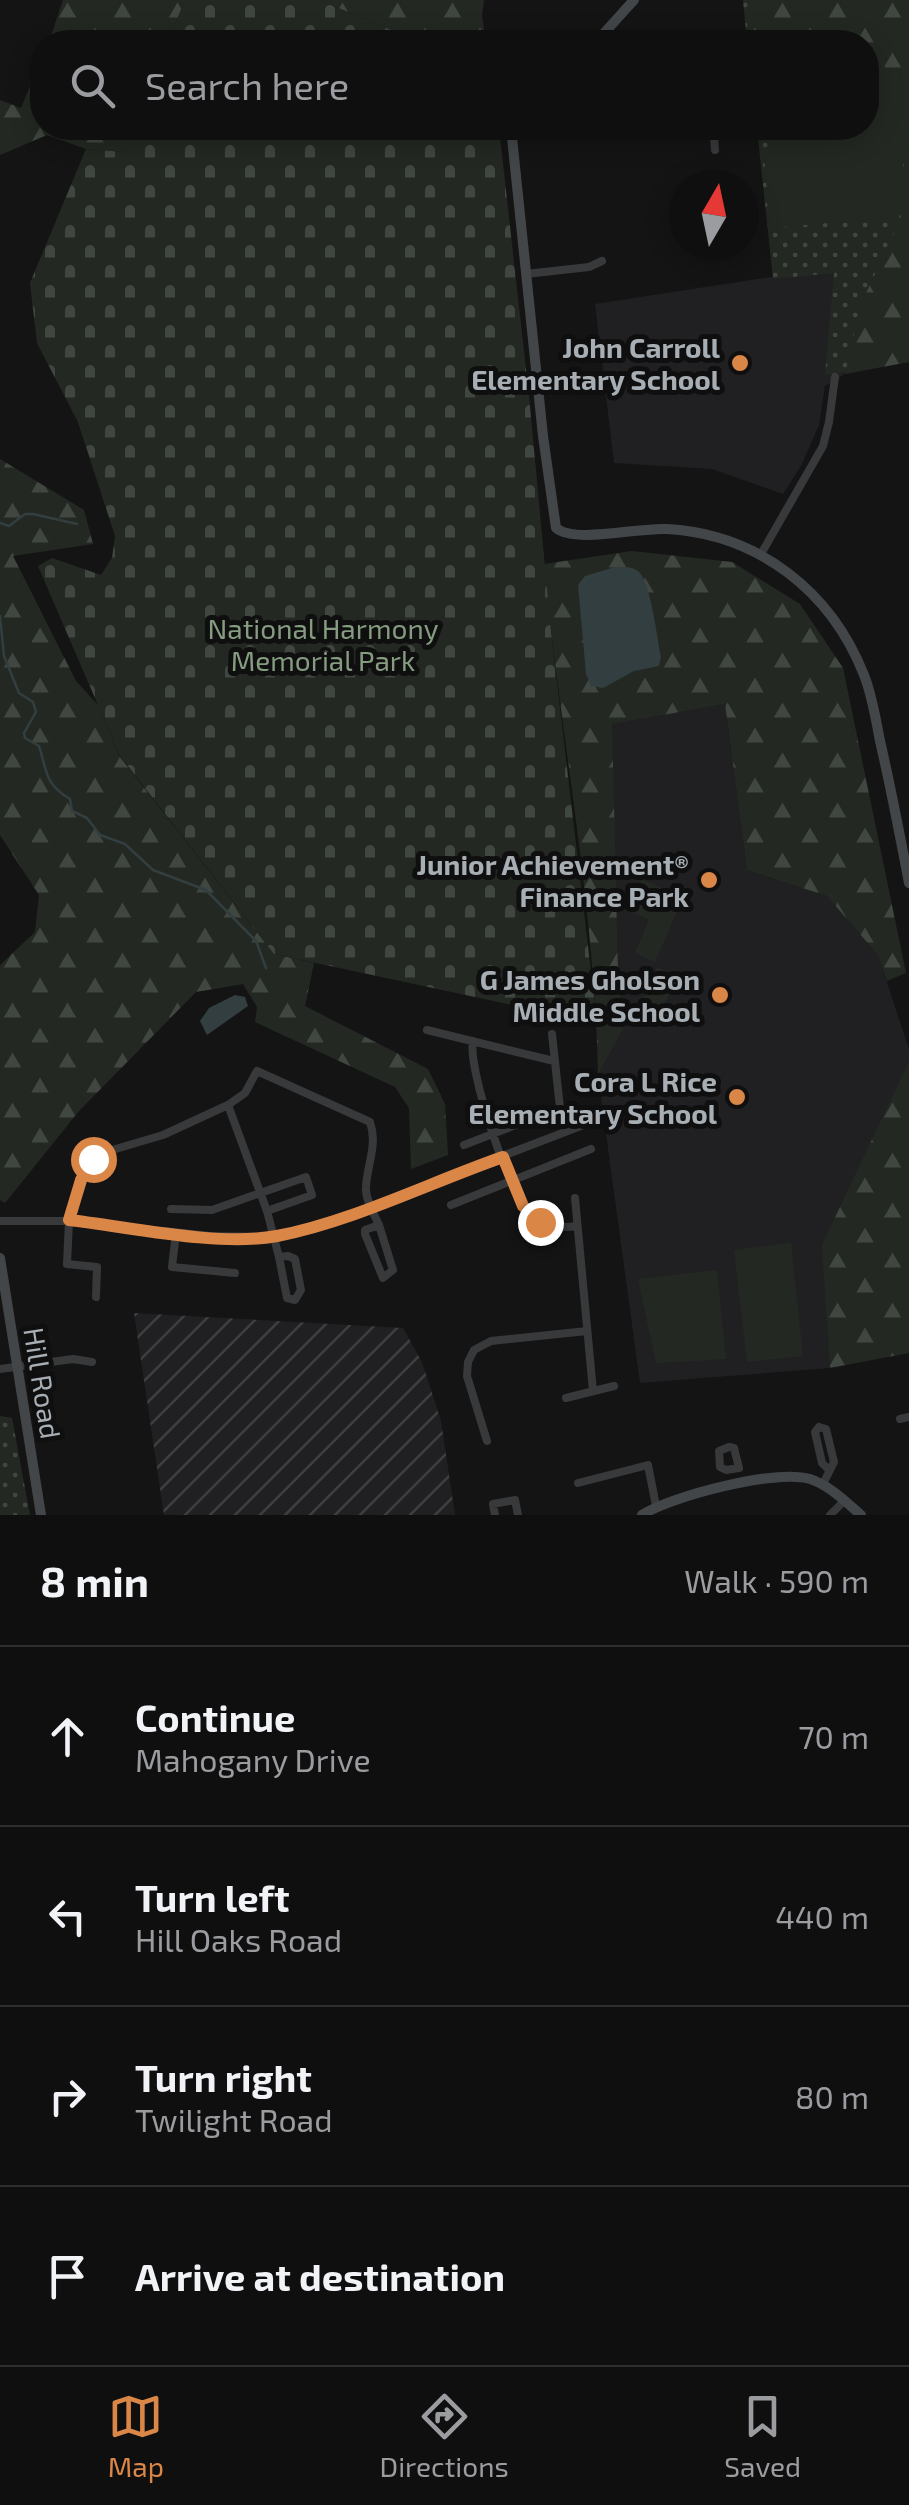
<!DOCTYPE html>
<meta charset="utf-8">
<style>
:root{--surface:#0f0f10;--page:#1d1d1e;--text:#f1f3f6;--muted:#9b9c9f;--line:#2f2f30;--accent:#da8647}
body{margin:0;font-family:"Exo 2",sans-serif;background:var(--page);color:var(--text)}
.compass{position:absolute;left:669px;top:170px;width:90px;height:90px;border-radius:50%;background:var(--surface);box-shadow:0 5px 25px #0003;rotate:9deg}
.stop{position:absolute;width:30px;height:30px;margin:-22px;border:8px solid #da8647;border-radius:50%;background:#fff}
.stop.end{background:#da8647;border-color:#fff;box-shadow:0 2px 10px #0008}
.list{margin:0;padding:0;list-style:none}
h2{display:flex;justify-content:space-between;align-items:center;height:130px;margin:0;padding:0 40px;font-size:42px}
h2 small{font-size:32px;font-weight:400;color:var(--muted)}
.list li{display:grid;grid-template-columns:65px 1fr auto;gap:30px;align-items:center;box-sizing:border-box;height:180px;padding:0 40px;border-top:2px solid var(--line)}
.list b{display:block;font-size:38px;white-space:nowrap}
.list p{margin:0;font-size:32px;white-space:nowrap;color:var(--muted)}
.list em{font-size:32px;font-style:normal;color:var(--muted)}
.icon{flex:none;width:55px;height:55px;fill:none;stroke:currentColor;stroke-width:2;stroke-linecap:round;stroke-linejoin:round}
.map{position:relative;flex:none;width:909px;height:1515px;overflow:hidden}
.search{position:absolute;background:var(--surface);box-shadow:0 5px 25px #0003;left:30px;right:30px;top:30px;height:110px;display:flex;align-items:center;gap:25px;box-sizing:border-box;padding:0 35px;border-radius:40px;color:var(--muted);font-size:38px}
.sheet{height:850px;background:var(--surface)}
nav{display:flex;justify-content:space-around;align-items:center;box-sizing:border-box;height:140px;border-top:2px solid var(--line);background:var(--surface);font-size:28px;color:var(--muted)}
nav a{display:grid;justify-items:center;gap:5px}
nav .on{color:var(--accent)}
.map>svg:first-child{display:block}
.built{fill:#202022}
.industrial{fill:url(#industrial-furrows)}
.grass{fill:url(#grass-dots)}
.forest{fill:url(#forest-firs)}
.cemetery{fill:url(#cemetery-stones)}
.pitch{fill:#232922}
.water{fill:#333e40}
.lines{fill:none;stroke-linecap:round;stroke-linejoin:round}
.stream{stroke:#333e40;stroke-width:2.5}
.street{stroke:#37393b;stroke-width:8}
.secondary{stroke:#434649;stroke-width:10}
.route{stroke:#da8647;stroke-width:12}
.poi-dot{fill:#da8647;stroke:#0f0f10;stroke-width:4}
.labels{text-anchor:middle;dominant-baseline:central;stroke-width:10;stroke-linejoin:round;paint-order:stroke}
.poi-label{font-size:28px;font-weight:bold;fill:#a7aeb4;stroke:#0f0f10;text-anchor:end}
.park-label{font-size:28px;fill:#859c80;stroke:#0f0f10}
.street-label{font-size:28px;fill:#a7aeb4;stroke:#0f0f10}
</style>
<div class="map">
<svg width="909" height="1515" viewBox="0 0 909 1515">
<defs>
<pattern id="industrial-furrows" width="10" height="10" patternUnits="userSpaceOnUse" patternTransform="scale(2.5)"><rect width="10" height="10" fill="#202022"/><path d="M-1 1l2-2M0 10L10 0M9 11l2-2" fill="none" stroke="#3e3e40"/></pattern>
<pattern id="grass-dots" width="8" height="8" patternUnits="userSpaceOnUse" patternTransform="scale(2.5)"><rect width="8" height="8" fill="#232922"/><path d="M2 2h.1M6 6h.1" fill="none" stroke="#404640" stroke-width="1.8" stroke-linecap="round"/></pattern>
<pattern id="forest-firs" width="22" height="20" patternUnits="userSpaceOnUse" patternTransform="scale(2.5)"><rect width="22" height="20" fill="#232922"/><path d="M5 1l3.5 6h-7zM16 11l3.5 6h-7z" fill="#404640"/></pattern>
<pattern id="cemetery-stones" width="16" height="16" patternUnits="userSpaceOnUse" patternTransform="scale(2.5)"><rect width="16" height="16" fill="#232922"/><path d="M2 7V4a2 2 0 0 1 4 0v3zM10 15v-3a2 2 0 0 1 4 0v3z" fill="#404640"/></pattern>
</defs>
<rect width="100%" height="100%" fill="#141415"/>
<path class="built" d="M899,217L860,306L845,374L825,386L819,425L801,466L783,494L712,469L614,463L595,304L777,276Z
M725,704L747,870L827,896L878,955L909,1049V1061L823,1245L830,1368L640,1383L598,1075L623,1029L618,970L611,724Z"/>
<path class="industrial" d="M134,1313L403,1328L422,1362L441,1421L455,1515H164Z"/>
<path class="grass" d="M743,0H909V362L825,375L834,273L773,279L757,128H866V42H747Z
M0,1416L12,1418L30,1515H0Z"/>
<path class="forest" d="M63,0H185L168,42H49Z
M319,0H484L482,16L486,42H420Z
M749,0H909V362L845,374L860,306L895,231L902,204L905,145L901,79L878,62L867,75L866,42H752Z
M42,57V128H134L124,152L86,149L47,135L0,155V100L21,108Z
M0,459L84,510L93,544L13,556L76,681L98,705L120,757L274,954L314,963L305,1006L428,1069L445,1104L448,1155L411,1169L409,1108L395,1087L255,1022L257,1007L243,984L196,992L79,1111L5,1203L0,1200V965L35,932L39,895L0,835Z
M632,551L732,562L800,604L843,668L906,973L887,981L878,955L827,896L747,870L725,704L612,724L618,970L623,1029L598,1075C595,904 560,734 544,564Z
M909,1061V1353L830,1368L822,1245Z"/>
<path class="cemetery" d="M185,0H319L420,42H168Z
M134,128H499L529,396L551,631L597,1023L274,954L120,756L38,566L52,558L101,575L112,558L115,536L78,422L37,343L30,283L86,149L124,152Z"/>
<path class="pitch" d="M878,62L901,79L905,145L899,217L770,228L764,156L800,128H866L867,75Z
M642,879L683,897L655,962L635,953L649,920L629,910Z
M657,967L677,976L660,1014L640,1006Z
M791,1243L803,1356L747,1362L734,1250Z
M717,1270L726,1359L656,1363L638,1279Z"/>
<path class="water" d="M615,567C623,567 632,566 638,571C651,582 657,639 661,657L659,666L634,671L603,688L591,686L586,674L578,585L585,576Z
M235,995L245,997L248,1006L207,1035L200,1021L209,1008Z"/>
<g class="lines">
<path class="stream" d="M0,523L9,526L25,514H33L77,524
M0,616L4,656L19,693L33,702L36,712L24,733L25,738L39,746C47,770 44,784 70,799L72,811L87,818L100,835L125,844L153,870L206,890L256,941L266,968"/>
<path class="street" d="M705,128L714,137L715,150
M526,274L589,267L602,261
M761,554L823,446L829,422L835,377
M427,1030L554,1061
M473,1041C467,1068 511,1200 532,1217C545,1228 562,1228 577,1226
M228,1105L267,1211L279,1257
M464,1145L560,1108L552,1034
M575,1198L593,1391
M451,1205L591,1149
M171,1209L212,1210L306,1177L312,1195L267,1211
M0,1221H69L210,1236L275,1237L351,1214L586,1124
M379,1225L393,1270L383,1278L365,1234V1230Z
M176,1233L172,1267L235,1273
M288,1256L295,1259L301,1290L295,1300L287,1298L279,1257Z
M96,1297L97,1267L67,1264L69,1221L90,1161L102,1153L163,1135L228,1105L245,1093L257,1071L370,1122C378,1145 367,1164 366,1187C365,1199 374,1214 379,1225
M0,1369L73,1359L92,1362
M566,1398L614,1386
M900,1419L909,1417
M819,1427L826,1429L834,1462L823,1484
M819,1427L815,1432L822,1463L829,1470
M487,1441L467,1376L468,1362L474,1350L491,1341L587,1331
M729,1447L734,1448L739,1468L726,1470L720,1467L719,1451Z
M578,1483L648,1465L656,1506
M495,1515L493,1504L515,1500L518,1515
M830,1515L844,1501"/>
<path class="secondary" d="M596,42L634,0
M511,128L543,436L556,528C575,544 640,527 667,529C758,534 831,591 864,675C872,695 876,720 880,741C891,788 900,836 909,883
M0,1258L41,1515
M642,1515C671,1496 776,1469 810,1479C829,1485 846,1502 861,1515"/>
</g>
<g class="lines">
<path class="route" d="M93,1159L81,1180L69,1220C130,1227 219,1247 277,1236C351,1222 431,1182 503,1157L523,1206L540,1222"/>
</g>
<g class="poi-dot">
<circle cx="740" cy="363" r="10"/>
<circle cx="709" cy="880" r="10"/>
<circle cx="720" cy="995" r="10"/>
<circle cx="737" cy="1097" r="10"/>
</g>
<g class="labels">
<g class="poi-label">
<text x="720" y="347">John Carroll<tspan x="720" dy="32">Elementary School</tspan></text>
<text x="689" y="864">Junior Achievement®<tspan x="689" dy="32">Finance Park</tspan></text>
<text x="700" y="979">G James Gholson<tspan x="700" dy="32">Middle School</tspan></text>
<text x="717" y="1081">Cora L Rice<tspan x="717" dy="32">Elementary School</tspan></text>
</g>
<g class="park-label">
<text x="323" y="628">National Harmony<tspan x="323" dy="32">Memorial Park</tspan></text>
</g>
<g class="street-label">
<text transform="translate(43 1383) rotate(81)">Hill Road</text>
</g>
</g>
</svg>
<svg class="compass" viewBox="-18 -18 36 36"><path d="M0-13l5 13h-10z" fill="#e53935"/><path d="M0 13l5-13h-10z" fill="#9b9c9f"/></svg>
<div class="stop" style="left:93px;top:1159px"></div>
<div class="stop end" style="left:540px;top:1222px"></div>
<div class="search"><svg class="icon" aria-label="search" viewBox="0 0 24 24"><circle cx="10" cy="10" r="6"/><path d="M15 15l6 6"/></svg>Search here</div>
</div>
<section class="sheet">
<h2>8 min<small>Walk · 590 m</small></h2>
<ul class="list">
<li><svg class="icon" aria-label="ahead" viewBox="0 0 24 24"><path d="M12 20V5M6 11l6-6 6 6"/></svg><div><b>Continue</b><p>Mahogany Drive</p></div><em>70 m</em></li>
<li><svg class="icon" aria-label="left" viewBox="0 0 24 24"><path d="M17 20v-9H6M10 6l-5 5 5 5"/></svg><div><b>Turn left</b><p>Hill Oaks Road</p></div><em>440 m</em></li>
<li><svg class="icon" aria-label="right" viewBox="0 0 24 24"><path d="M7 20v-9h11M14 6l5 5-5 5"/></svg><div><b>Turn right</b><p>Twilight Road</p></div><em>80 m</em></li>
<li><svg class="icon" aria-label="arrive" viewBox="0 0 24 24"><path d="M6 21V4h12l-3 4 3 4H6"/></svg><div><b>Arrive at destination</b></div></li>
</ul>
</section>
<nav>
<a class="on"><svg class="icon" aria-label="map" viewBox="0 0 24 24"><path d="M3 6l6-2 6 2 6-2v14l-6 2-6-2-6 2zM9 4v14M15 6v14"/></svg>Map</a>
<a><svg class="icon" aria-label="directions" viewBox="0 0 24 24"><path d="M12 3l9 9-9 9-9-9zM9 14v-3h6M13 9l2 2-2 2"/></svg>Directions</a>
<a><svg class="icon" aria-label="saved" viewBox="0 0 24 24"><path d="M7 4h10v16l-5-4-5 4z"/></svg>Saved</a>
</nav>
